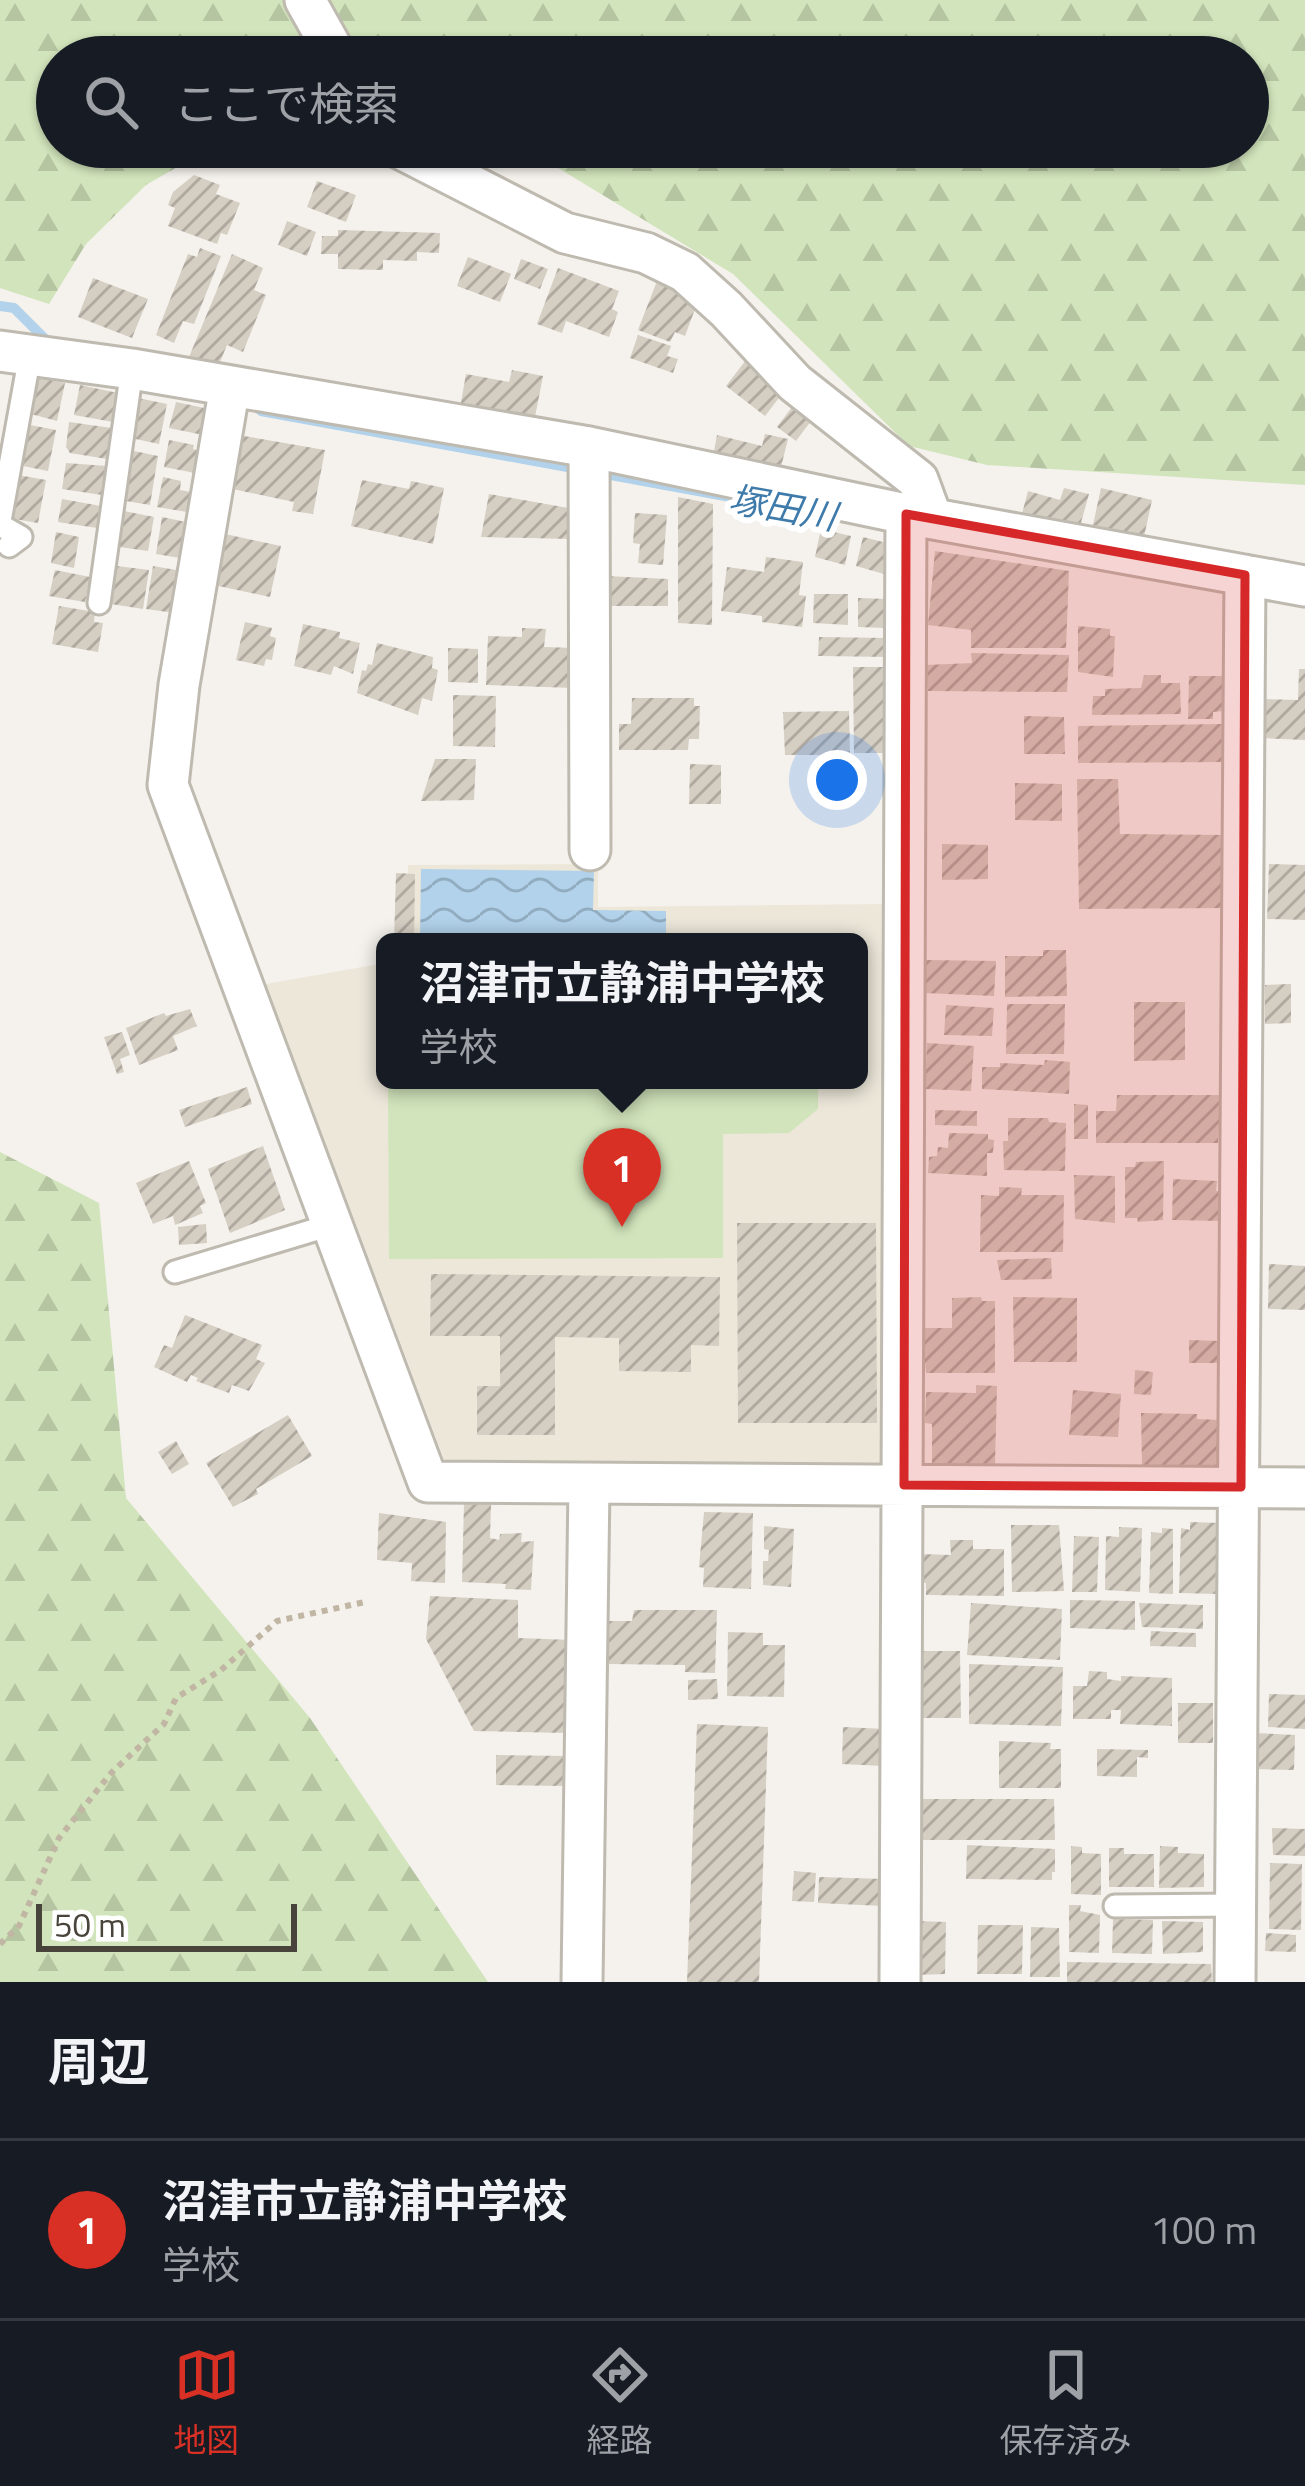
<!DOCTYPE html>
<html lang="ja">
<meta charset="utf-8">
<style>
:root{--surface:#171b24;--page:#242831;--text:#f1f3f6;--muted:#9ea1a6;--line:#363941;--accent:#d93025}
body{margin:0;font-family:"Titillium Web","Noto Sans JP",sans-serif;background:var(--page);color:var(--text)}
.scale{position:absolute;left:36px;bottom:30px;width:261px;box-sizing:border-box;padding-left:12px;border:6px solid #49443b;border-top:0;font-size:33px;line-height:42px;white-space:nowrap;color:#49443b;-webkit-text-stroke:9px #fff;paint-order:stroke}
.you{position:absolute;left:837px;top:780px;width:42px;height:42px;margin:-30px;border:9px solid #fff;border-radius:50%;background:#1a73e8;box-shadow:0 0 0 18px #1a73e833}
.badge{display:grid;place-items:center;width:78px;height:78px;border-radius:50%;background:var(--accent);color:#fff;font-size:39px;font-weight:700}
.pin{position:absolute;translate:-50% -99px;filter:drop-shadow(0 3px 6px #0008)}
.pin::after{content:'';position:absolute;top:63px;width:42px;height:36px;background:inherit;clip-path:polygon(0 0,100% 0,50% 100%)}
.popup{position:absolute;left:376px;top:933px;width:492px;height:156px;box-sizing:border-box;display:grid;place-content:center;border-radius:18px;background:var(--surface);filter:drop-shadow(0 3px 9px #0005);font-size:39px;white-space:nowrap;color:var(--muted)}
.popup b{font-size:45px;color:var(--text)}
.popup::after{content:'';position:absolute;left:50%;top:100%;margin-left:-24px;border:24px solid transparent;border-top-color:var(--surface)}
.list{margin:0;padding:0;list-style:none}
h2{display:flex;justify-content:space-between;align-items:center;height:156px;margin:0;padding:0 48px;font-size:51px}
h2 small{font-size:39px;font-weight:400;color:var(--muted)}
.list li{display:grid;grid-template-columns:78px 1fr auto;gap:36px;align-items:center;box-sizing:border-box;height:180px;padding:0 48px;border-top:3px solid var(--line)}
.list b{display:block;font-size:45px;white-space:nowrap}
.list p{margin:0;font-size:39px;white-space:nowrap;color:var(--muted)}
.list em{font-size:39px;font-style:normal;color:var(--muted)}
.icon{flex:none;width:66px;height:66px;fill:none;stroke:currentColor;stroke-width:2;stroke-linecap:round;stroke-linejoin:round}
.map{position:relative;flex:none;width:1305px;height:1982px;overflow:hidden}
.search{position:absolute;background:var(--surface);box-shadow:0 3px 9px #0004;left:36px;right:36px;top:36px;height:132px;display:flex;align-items:center;gap:30px;box-sizing:border-box;padding:0 42px;border-radius:66px;color:var(--muted);font-size:45px}
.sheet{height:336px;background:var(--surface)}
nav{display:flex;justify-content:space-around;align-items:center;box-sizing:border-box;height:168px;border-top:3px solid var(--line);background:var(--surface);font-size:33px;color:var(--muted)}
nav a{display:grid;justify-items:center;gap:6px}
nav .on{color:var(--accent)}
.map>svg:first-child{display:block}
.education{fill:#ece7d9}
.forest{fill:url(#forest-firs)}
.garden{fill:#d1e4bb}
.water{fill:url(#water-waves)}
.lines{fill:none;stroke-linecap:round;stroke-linejoin:round}
.stream{stroke:#b1d2ea;stroke-width:10}
.building{fill:url(#building-hatch)}
.service-casing{stroke:#bfbab0;stroke-width:27}
.minor-casing{stroke:#bfbab0;stroke-width:45}
.path{stroke:#c0b6a3;stroke-width:6;stroke-dasharray:6 6;stroke-linecap:butt}
.service{stroke:#fff;stroke-width:21}
.minor{stroke:#fff;stroke-width:39}
.marked{fill:#d62828;fill-opacity:0.2;stroke:#d62828;stroke-width:9;stroke-linejoin:round}
.labels{text-anchor:middle;dominant-baseline:central;stroke-width:12;stroke-linejoin:round;paint-order:stroke}
.water-label{font-size:36px;font-style:italic;fill:#3f7baa;stroke:#fff}
</style>
<div class="map">
<svg width="1305" height="1982" viewBox="0 0 1305 1982">
<defs>
<pattern id="forest-firs" width="22" height="20" patternUnits="userSpaceOnUse" patternTransform="scale(3)"><rect width="22" height="20" fill="#d1e4bb"/><path d="M5 1l3.5 6h-7zM16 11l3.5 6h-7z" fill="#b5c5a2"/></pattern>
<pattern id="water-waves" width="16" height="10" patternUnits="userSpaceOnUse" patternTransform="scale(3)"><rect width="16" height="10" fill="#b1d2ea"/><path d="M0 5q4-4 8 0t8 0" fill="none" stroke="#92acbf"/></pattern>
<pattern id="building-hatch" width="6" height="6" patternUnits="userSpaceOnUse" patternTransform="scale(3)"><rect width="6" height="6" fill="#d5cec3"/><path d="M-1 1l2-2M0 6l6-6M5 7l2-2" fill="none" stroke="#afa9a0"/></pattern>
</defs>
<rect width="100%" height="100%" fill="#f5f2ed"/>
<path class="education" d="M598,864V907L885,904L889,1474L448,1470L266,984L385,963V1080H859V942H407L408,865Z"/>
<path class="forest" d="M0,0H1305V485L987,465L909,446L733,274L535,154L471,147H1248V57H57V147H212L146,185L86,244L49,304L0,288Z
M0,1152L99,1203L126,1498L310,1718L488,1982H0Z"/>
<path class="garden" d="M388,1080H818V1109L789,1133L723,1134V1258L389,1259Z"/>
<path class="water" d="M421,869L594,871L593,910L666,911V942H420Z"/>
<g class="lines">
<path class="stream" d="M0,306L14,308L48,342
M261,411L736,498"/>
</g>
<path class="building" d="M194,175L220,185L216,194L240,203L227,235L221,233L217,244L168,226L175,208L168,205L173,192Z
M317,181L356,195L346,222L307,207Z
M287,221L316,232L307,256L278,245Z
M338,230L440,233L439,253L417,252V261L383,260V270L338,269V254H321L322,236H338Z
M200,248L221,256L194,324L183,321L174,343L156,335L188,254L197,257Z
M232,254L263,268L254,290L266,295L243,352L227,345L217,369L189,357Z
M468,257L511,274L500,302L457,286Z
M521,259L548,269L540,289L514,279Z
M558,268L619,291L612,309L618,312L609,337L566,321L562,333L537,324Z
M93,278L148,299L132,338L78,317Z
M657,281L699,298L685,336L675,332L670,342L638,330Z
M638,335L671,346L667,356L678,359L673,373L630,358Z
M746,360L785,390L765,416L726,386Z
M512,370L543,376L534,422L460,408L466,374L509,382Z
M35,377L65,383L57,421L31,414Z
M80,385L118,393L113,422L74,415Z
M138,398L167,404L159,444L131,438Z
M176,402L209,409L203,435L169,428Z
M795,403L814,417L796,441L777,427Z
M69,422L112,428L107,459L70,453L66,447Z
M25,424L56,430L48,471L18,465Z
M765,434L788,439L781,467L714,451L717,435L762,446Z
M238,435L325,450L313,514L292,511L294,502L228,488Z
M169,440L194,445L193,449L200,451L195,473L164,467Z
M129,450L158,456L150,505L120,500Z
M66,463L107,466L102,495L62,489Z
M18,475L46,480L38,523L9,518Z
M163,477L181,481L180,490L191,492L187,512L157,507Z
M362,480L409,489L411,481L444,488L433,544L351,526Z
M1064,488L1089,494L1079,530L1022,514L1028,491L1060,500Z
M1101,488L1152,500L1144,537L1093,525Z
M489,494L574,509L570,539L481,537Z
M678,497L713,504L712,625L678,623Z
M62,499L101,506L97,528L58,522Z
M124,511L154,517L148,551L119,547Z
M635,513L667,515L663,565L638,563L640,544L633,543Z
M162,517L186,522L180,558L156,554Z
M821,529L851,536L845,565L815,557Z
M56,532L79,537L74,568L51,563Z
M225,534L281,546L270,597L214,585Z
M863,537L891,544L884,574L856,566Z
M935,551L1069,571L1066,648H971V630L928,625Z
M766,557L803,562L799,595L806,596L802,627L762,622V616L721,611L727,567L764,572Z
M117,566L149,570L143,609L111,604Z
M153,566L182,571L175,613L146,609Z
M55,570L90,577L85,602L49,596Z
M607,576L668,579V606H607Z
M814,594H848V625L813,623Z
M858,598L888,599L887,628L858,627Z
M59,606L95,612L94,622L103,623L98,652L52,644Z
M245,622L272,628L270,636L276,638L272,660L266,659L264,666L236,660Z
M303,624L340,632L339,638L360,643L353,674L334,666L331,675L294,666Z
M1078,626L1110,629V636H1115L1113,677L1078,672Z
M522,628L546,629L544,647L575,648L573,688L486,685L488,636L522,637Z
M819,637L889,638V657L818,656Z
M377,643L433,657L432,668L438,670L432,701L422,698L418,715L357,693L362,670L366,671L368,664L372,665Z
M448,648L478,649V683L448,682Z
M971,653L1069,655L1067,692L928,691L926,665L972,663Z
M853,667H888V753H854Z
M1299,669H1305V740L1261,738L1263,699L1298,700Z
M1144,675H1161V683H1180L1181,714L1092,715L1093,696H1105V689L1141,688Z
M1189,676H1225L1224,711L1213,712V719H1188Z
M453,695L496,696L495,747L453,746Z
M632,698H694V706H700L699,739H689L688,750H619V724H631Z
M849,711L850,755H785L783,712Z
M1024,716L1064,717L1065,754H1024Z
M1224,724V762L1078,763V726Z
M435,759H476L474,800L421,801Z
M690,764L721,765V804H689Z
M1077,779H1118L1120,834L1227,835L1228,908L1079,909Z
M1015,783L1062,784V821L1015,820Z
M942,844L988,845V879L942,880Z
M1269,864L1305,865V920L1267,919Z
M396,873L415,874L414,942H394Z
M1043,950H1066L1067,996L1005,997V956H1043Z
M925,960L996,961L994,996L924,993Z
M1291,984V1023L1265,1024V985Z
M1134,1002H1185V1060L1134,1061Z
M1007,1004H1065L1064,1054H1006Z
M946,1005L994,1008L992,1036L944,1035Z
M190,1009L197,1026L173,1036L178,1050L139,1065L126,1028L164,1013L166,1016Z
M122,1032L130,1055L120,1059L124,1072L117,1074L104,1037Z
M927,1043L974,1046L971,1091L925,1089Z
M1045,1060L1070,1062L1069,1094L982,1089V1067H1000V1063L1044,1065Z
M247,1087L252,1104L185,1127L179,1110Z
M1117,1095H1221L1218,1143H1096V1111H1116Z
M1074,1104L1088,1105V1139H1074Z
M935,1110L977,1111V1126L935,1125Z
M1008,1118H1048L1049,1122L1066,1123L1065,1171L1004,1170L1003,1141H1008Z
M949,1133L988,1134V1139L994,1140L993,1153H987V1176L928,1173L929,1157L937,1156L938,1147L948,1148Z
M263,1146L285,1210L230,1233L208,1169Z
M189,1161L206,1203L200,1206L203,1213L175,1225L173,1216L153,1224L136,1183Z
M1164,1161L1163,1220L1138,1222L1137,1218H1125V1167H1135L1136,1162Z
M1074,1175L1115,1176V1223L1075,1219Z
M1173,1179L1217,1181L1216,1191H1222L1220,1221L1172,1220Z
M999,1187L1022,1188L1021,1195H1064L1063,1252H980L981,1195L999,1196Z
M737,1223H876L877,1423H738Z
M206,1224L207,1243L179,1245L178,1227Z
M1051,1258L1052,1279L1001,1280L997,1260Z
M1269,1264L1305,1266V1310L1268,1309Z
M431,1274L720,1277L719,1346L691,1345V1372L619,1371V1338L555,1337V1435H477V1386H500V1336H430Z
M981,1297L982,1301H995V1373H926L922,1328H952V1298Z
M1013,1297L1077,1298V1362H1014Z
M185,1315L262,1345L256,1359L265,1363L249,1391L232,1385L229,1393L196,1381L198,1378L191,1375L187,1382L154,1367L164,1345L172,1348Z
M1189,1340L1220,1341L1219,1363H1189Z
M1135,1370L1153,1372L1151,1395L1134,1394Z
M976,1385L997,1386L995,1464L932,1463V1424L925,1423L926,1392L976,1393Z
M1073,1390L1121,1394L1118,1437L1069,1435Z
M1141,1413L1197,1414V1419L1220,1420L1218,1467L1142,1465Z
M288,1415L312,1456L256,1489L258,1494L233,1507L206,1463Z
M176,1441L189,1464L172,1474L158,1452Z
M464,1503L491,1504L490,1538L499,1540L500,1534L522,1533L521,1542L534,1541L531,1590L505,1589L506,1584L462,1582Z
M704,1512L753,1513L751,1589L703,1587L704,1568L699,1567Z
M379,1513L446,1522L445,1583L411,1581L412,1563L377,1560Z
M1190,1522L1221,1523L1219,1594L1179,1593L1181,1528L1190,1530Z
M1011,1525H1059L1064,1591L1012,1592Z
M764,1526L794,1529L791,1587L763,1585V1561H768L769,1550L764,1549Z
M1119,1527L1142,1528L1140,1592L1105,1590L1106,1536L1119,1537Z
M1162,1528L1173,1529V1594L1149,1593L1151,1532L1162,1533Z
M1074,1536L1099,1537L1097,1592H1072Z
M950,1540H973V1549H1004V1596L926,1595V1583L920,1582L921,1554L951,1555Z
M430,1596L518,1600V1638L572,1640L567,1733L474,1731L426,1639Z
M1070,1600L1135,1601V1630L1070,1628Z
M971,1603L1062,1609L1060,1660L967,1655Z
M1139,1603L1203,1605V1629L1142,1627Z
M634,1610H717L715,1673L685,1672V1665L608,1664L609,1648H603V1621H632Z
M1151,1631L1196,1633V1647L1150,1646Z
M728,1632L763,1633V1645H785L784,1697L727,1696Z
M917,1651H960L961,1718H918Z
M969,1664L1063,1667L1061,1726L969,1724Z
M1089,1671L1107,1672V1679L1121,1681V1676L1172,1678V1726L1120,1724L1121,1710H1111V1719H1073V1686H1087Z
M717,1679L718,1699L688,1700V1680Z
M1269,1694L1305,1695V1729L1268,1727Z
M1178,1703H1213V1743H1178Z
M697,1724L768,1727L759,1982H687Z
M843,1727L885,1729L883,1766L842,1764Z
M1255,1733L1295,1735L1294,1770L1254,1769Z
M999,1741L1051,1743L1050,1749H1061V1788H999Z
M1097,1749L1148,1750V1758L1137,1757V1777L1097,1776Z
M496,1755L568,1756V1786L496,1785Z
M920,1799H1054L1055,1840H919Z
M1272,1828L1305,1829V1856L1273,1855Z
M967,1845L1055,1849V1872H1052V1880L966,1879Z
M1071,1846L1082,1847V1853L1101,1854V1895L1071,1894Z
M1160,1846L1178,1847V1853L1204,1854V1887L1159,1888Z
M1109,1848H1124V1854H1154V1887H1109Z
M1270,1863L1302,1864L1301,1930L1269,1929Z
M794,1871L816,1873L814,1902L792,1901Z
M819,1877L884,1879L883,1906L818,1903Z
M1069,1905H1081L1080,1911L1100,1915L1099,1953L1069,1952Z
M1113,1919L1153,1920L1152,1954L1112,1953Z
M916,1921L946,1922L945,1974L915,1975Z
M1162,1921L1203,1922V1952L1163,1954Z
M978,1925H1023L1022,1974H977Z
M1031,1927L1059,1928L1060,1977H1030Z
M1266,1933L1296,1935V1952L1265,1951Z
M1067,1962L1211,1964L1212,1982H1067Z"/>
<g class="lines">
<defs>
<path id="service" d="M0,521L30,355
M0,525L21,537L9,546
M99,603L132,369
M175,1272L334,1224
M1115,1906L1236,1905"/>
<path id="minor" d="M305,0L337,57
M397,147L565,233L646,253L685,272L726,309L795,383L918,480L932,518
M0,351L132,369L589,447L906,514L1305,586
M230,386L179,685L168,785L428,1482L1305,1488
M589,447L590,850
M582,1982L589,1485
M900,1982L906,514
M1235,1982L1245,575"/>
</defs>
<use href="#service" class="service-casing"/>
<use href="#minor" class="minor-casing"/>
<path class="path" d="M0,1944L19,1926L59,1838L111,1773L164,1724L176,1698L221,1670L277,1621L365,1602"/>
<use href="#service" class="service"/>
<use href="#minor" class="minor"/>
</g>
<path class="marked" d="M906,514L1245,575L1241,1487L904,1485Z"/>
<g class="labels">
<g class="water-label">
<text transform="translate(783 507) rotate(10)">塚田川</text>
</g>
</g>
</svg>
<div class="scale">50 m</div>
<div class="you"></div>
<div class="pin badge" style="left:622px;top:1227px">1</div>
<div class="popup"><b>沼津市立静浦中学校</b>学校</div>
<div class="search"><svg class="icon" aria-label="search" viewBox="0 0 24 24"><circle cx="10" cy="10" r="6"/><path d="M15 15l6 6"/></svg>ここで検索</div>
</div>
<section class="sheet">
<h2>周辺<small></small></h2>
<ul class="list">
<li><span class="badge">1</span><div><b>沼津市立静浦中学校</b><p>学校</p></div><em>100 m</em></li>
</ul>
</section>
<nav>
<a class="on"><svg class="icon" aria-label="map" viewBox="0 0 24 24"><path d="M3 6l6-2 6 2 6-2v14l-6 2-6-2-6 2zM9 4v14M15 6v14"/></svg>地図</a>
<a><svg class="icon" aria-label="directions" viewBox="0 0 24 24"><path d="M12 3l9 9-9 9-9-9zM9 14v-3h6M13 9l2 2-2 2"/></svg>経路</a>
<a><svg class="icon" aria-label="saved" viewBox="0 0 24 24"><path d="M7 4h10v16l-5-4-5 4z"/></svg>保存済み</a>
</nav>
